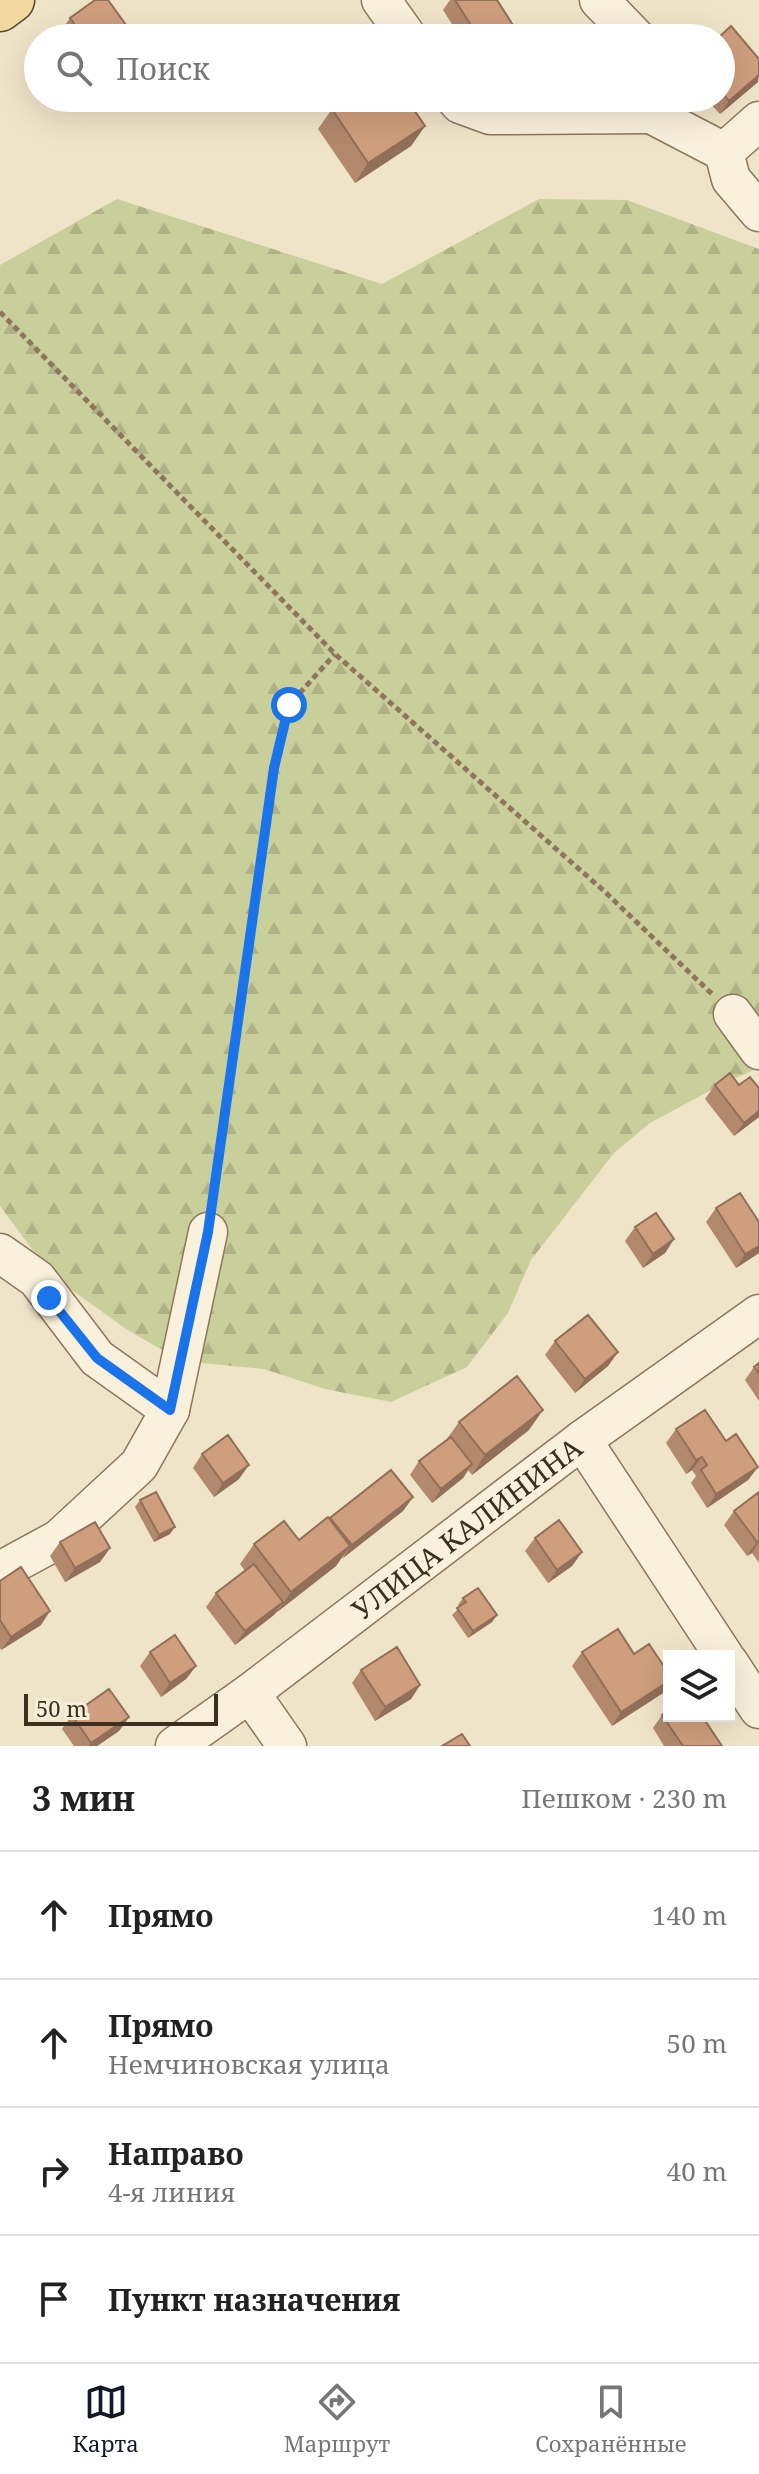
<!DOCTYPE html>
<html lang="ru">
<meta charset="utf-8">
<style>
:root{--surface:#fff;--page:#f6f6f6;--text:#222;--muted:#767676;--line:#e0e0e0;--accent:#111827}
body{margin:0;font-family:"Noto Serif",serif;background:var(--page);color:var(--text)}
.controls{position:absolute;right:24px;bottom:24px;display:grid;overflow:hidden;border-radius:0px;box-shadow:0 8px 32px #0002}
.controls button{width:72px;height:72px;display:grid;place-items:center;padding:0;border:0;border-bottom:2px solid var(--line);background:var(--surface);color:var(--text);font:40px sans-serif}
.scale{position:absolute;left:24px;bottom:20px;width:194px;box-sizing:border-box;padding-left:8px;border:4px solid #3d2e20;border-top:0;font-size:22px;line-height:28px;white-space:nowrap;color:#3d2e20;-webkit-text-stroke:6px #f7eed8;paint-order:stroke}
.stop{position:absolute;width:24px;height:24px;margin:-18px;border:6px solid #1a73e8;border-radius:50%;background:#fff}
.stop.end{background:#1a73e8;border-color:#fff;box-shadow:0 2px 8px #0008}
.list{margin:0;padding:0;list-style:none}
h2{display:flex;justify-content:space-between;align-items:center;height:104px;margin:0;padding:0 32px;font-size:34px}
h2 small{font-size:26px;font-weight:400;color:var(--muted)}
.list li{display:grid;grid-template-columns:52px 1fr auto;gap:24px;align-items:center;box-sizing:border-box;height:128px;padding:0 32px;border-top:2px solid var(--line)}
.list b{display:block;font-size:30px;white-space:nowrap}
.list p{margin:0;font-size:26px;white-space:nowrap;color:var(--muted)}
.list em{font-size:26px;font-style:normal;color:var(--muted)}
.icon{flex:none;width:44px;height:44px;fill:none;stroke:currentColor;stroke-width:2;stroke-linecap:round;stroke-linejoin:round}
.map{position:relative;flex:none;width:759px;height:1746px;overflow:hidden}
.search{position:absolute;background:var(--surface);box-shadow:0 8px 32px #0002;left:24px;right:24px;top:24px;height:88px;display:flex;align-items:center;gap:20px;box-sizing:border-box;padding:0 28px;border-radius:44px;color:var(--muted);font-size:30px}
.sheet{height:616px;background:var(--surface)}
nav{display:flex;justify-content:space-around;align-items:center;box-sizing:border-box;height:112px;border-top:2px solid var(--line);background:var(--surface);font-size:22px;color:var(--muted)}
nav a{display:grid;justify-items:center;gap:4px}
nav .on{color:var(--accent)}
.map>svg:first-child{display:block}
.forest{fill:url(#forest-firs)}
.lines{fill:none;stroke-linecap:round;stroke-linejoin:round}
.minor-casing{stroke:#8d765c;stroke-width:41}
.major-casing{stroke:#5b4430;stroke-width:47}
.path{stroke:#8d765c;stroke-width:5;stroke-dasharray:6 4;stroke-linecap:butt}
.minor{stroke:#faf1dc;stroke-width:38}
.major{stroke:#f3d9a0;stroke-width:44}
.wall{fill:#b2896c}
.shaded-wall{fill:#916f58}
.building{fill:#cf9f7d;stroke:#916f58;stroke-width:2}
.route{stroke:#1a73e8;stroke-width:10}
.labels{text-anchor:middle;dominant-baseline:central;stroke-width:8;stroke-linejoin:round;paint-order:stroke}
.street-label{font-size:28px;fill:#3d2e20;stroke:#f7eed8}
</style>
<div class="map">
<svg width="759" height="1746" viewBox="0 0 759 1746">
<defs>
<pattern id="forest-firs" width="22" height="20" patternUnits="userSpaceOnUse" patternTransform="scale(2)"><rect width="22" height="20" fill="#c9cf9b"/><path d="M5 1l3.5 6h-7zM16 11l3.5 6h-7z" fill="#aeb285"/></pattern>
</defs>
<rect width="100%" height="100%" fill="#f0e4c8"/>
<path class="forest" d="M117,199L382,284L539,199L627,200L759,249V1068L726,1082L650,1123L614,1153L531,1260L508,1313L467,1367L391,1402L325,1389L264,1369L181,1361L126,1329L62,1283L34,1252L0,1206V265Z"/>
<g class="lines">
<defs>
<g id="minor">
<path d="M381,0L408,38"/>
<path d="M599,0L636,38"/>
<path d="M455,98L460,104L490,115L651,114"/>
<path d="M651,98V114L724,152L731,179L759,212"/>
<path d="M724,152L759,121"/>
<path d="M733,1014L759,1050"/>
<path d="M0,1253L37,1279L97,1358L170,1410"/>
<path d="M582,1440L724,1656"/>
<path d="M0,1571L59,1539L139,1465L170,1410L208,1232"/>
<path d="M729,1663L759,1709"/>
<path d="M250,1693L287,1746"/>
<path id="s1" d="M175,1746L250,1693L582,1440L759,1314"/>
</g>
<path id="major" d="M0,9L12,0"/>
</defs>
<use href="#minor" class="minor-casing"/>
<use href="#major" class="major-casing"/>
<path class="path" d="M0,312L335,654L604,891L712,994
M212,1203L274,768L289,705L335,654"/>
<use href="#minor" class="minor"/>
<use href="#major" class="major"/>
</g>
<path class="wall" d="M450,0H497L518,33L514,38H461L443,10Z
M70,18L129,29L123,38H64L60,32Z
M721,38L758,82L720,114L705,98H721Z
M332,109L425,126L411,146L355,183L318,129Z
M715,1085H739L759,1088V1117L734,1136L705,1099Z
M716,1208L759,1222V1253L736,1268L706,1222Z
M635,1227L674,1239L665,1253L643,1268L625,1241Z
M555,1341L618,1352L608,1366L575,1393L545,1355Z
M759,1363V1401L745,1380L754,1367Z
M459,1422L529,1430L472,1475L468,1470L463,1478L432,1503L410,1475L419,1461L446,1440Z
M676,1429L726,1441L758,1467L748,1480L707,1508L691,1483L696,1476L692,1470L686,1474L666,1443Z
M202,1454L239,1479L214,1497L193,1468Z
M759,1492V1563L752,1553L747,1556L724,1525L734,1511Z
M413,1497L403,1511L341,1558L336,1566L235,1645L206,1607L216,1593L245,1571L240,1564L254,1544L299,1540L330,1518Z
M140,1500L170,1534L154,1542L135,1507Z
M535,1538L582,1552L572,1566L548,1583L525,1551Z
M60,1542L110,1548L100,1562L65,1582L50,1556Z
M0,1581L41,1625L1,1650L0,1648Z
M463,1598L497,1615L492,1622L468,1638L452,1615L460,1607L458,1605Z
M150,1652L196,1666L186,1679L161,1697L140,1666Z
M582,1652L634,1654L663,1693L612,1726L572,1666Z
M361,1670L420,1685L411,1699L375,1721L352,1683Z
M72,1715L129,1717L119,1731L97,1746H74L62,1729Z
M662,1715L722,1746H664L653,1728Z"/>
<path class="shaded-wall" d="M759,75L758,82L720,114L729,101Z
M425,126L411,146L355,183L368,163Z
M759,1111V1117L734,1136L744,1123Z
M674,1239L665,1253L643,1268L653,1254Z
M759,1246V1253L736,1268L745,1254Z
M618,1352L608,1366L575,1393L585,1379Z
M543,1410L529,1430L472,1475L485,1455Z
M702,1457L692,1470L686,1474L696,1460Z
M472,1464L463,1478L432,1503L441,1489Z
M249,1465L239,1479L214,1497L223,1483Z
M758,1467L748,1480L707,1508L716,1494Z
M413,1497L403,1511L342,1559L352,1545Z
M175,1527L170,1534L154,1542L159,1535Z
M759,1541L752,1553L747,1556L757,1542Z
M350,1546L336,1566L277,1612L291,1592Z
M110,1548L100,1562L65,1582L75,1568Z
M582,1552L572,1566L548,1583L557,1570Z
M283,1602L274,1615L235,1645L245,1631Z
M50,1611L41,1625L1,1650L11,1637Z
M497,1615L492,1622L468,1638L473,1631Z
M196,1666L186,1679L161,1697L170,1683Z
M669,1681V1684L663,1693L612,1726L621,1712Z
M420,1685L411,1699L375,1721L385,1707Z
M129,1717L119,1731L97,1746H89L91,1743Z"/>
<path class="building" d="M95,0H108L129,29L117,38H84L70,18Z
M455,0H497L518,33L510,38H479Z
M350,25L359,38H331V37Z
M731,26L759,59V75L729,101L721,91V38H718Z
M348,98H406L425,126L368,163L332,109Z
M730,1073L739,1085L750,1077L759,1088V1111L744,1123L715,1085Z
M740,1193L759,1222V1246L745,1254L716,1208Z
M656,1213L674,1239L653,1254L635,1227Z
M588,1315L618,1352L585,1379L555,1341Z
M759,1363V1373L754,1367Z
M517,1376L543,1410L485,1455L459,1422Z
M705,1410L726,1441L736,1434L758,1467L716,1494L701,1470L707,1465L702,1457L696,1460L676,1429Z
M228,1435L249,1465L223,1483L202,1454Z
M451,1437L472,1464L441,1489L419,1461Z
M391,1470L413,1497L352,1545L330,1518Z
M156,1492L175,1527L159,1535L140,1500Z
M759,1492V1541L757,1542L734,1511Z
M328,1517L350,1546L291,1592L254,1544L284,1521L299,1540Z
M559,1520L582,1552L557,1570L535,1538Z
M95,1522L110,1548L75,1568L60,1542Z
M254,1564L283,1602L245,1631L216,1593Z
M21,1567L50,1611L11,1637L0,1620V1581Z
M478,1588L497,1615L473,1631L457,1608L466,1602L463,1598Z
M618,1629L634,1654L649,1644L669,1674V1681L621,1712L582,1652Z
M175,1635L196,1666L170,1683L150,1652Z
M397,1647L420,1685L385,1707L361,1670Z
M109,1689L129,1717L91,1743L72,1715Z
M669,1710V1716H702L722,1746H683L662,1715Z
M462,1734L470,1746H442Z"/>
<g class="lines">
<path class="route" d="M49,1298L97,1358L170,1410L208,1232L274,768L289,705"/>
</g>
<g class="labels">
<g class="street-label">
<text stroke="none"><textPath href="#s1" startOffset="364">УЛИЦА КАЛИНИНА</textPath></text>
</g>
</g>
</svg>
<div class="controls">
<button><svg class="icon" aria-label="layers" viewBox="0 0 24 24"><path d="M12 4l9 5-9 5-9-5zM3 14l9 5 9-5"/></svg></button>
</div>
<div class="scale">50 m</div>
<div class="stop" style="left:289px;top:705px"></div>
<div class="stop end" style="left:49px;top:1298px"></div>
<div class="search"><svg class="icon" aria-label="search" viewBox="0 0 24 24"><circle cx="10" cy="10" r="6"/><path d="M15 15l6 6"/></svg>Поиск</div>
</div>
<section class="sheet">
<h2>3 мин<small>Пешком · 230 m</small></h2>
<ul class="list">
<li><svg class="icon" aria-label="ahead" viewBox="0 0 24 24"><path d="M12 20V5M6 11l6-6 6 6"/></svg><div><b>Прямо</b></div><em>140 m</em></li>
<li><svg class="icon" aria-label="ahead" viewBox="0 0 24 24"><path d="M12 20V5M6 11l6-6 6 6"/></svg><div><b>Прямо</b><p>Немчиновская улица</p></div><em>50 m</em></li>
<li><svg class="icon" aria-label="right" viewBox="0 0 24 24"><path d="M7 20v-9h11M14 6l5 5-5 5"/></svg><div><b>Направо</b><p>4-я линия</p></div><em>40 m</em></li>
<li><svg class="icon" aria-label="arrive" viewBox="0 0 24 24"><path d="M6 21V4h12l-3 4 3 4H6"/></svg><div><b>Пункт назначения</b></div></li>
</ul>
</section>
<nav>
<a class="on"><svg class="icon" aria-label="map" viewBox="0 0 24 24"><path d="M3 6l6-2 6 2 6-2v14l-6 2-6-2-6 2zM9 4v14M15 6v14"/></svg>Карта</a>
<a><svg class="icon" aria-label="directions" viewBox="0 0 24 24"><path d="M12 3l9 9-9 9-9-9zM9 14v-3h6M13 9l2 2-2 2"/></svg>Маршрут</a>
<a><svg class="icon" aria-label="saved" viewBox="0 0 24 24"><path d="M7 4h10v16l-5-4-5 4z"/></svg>Сохранённые</a>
</nav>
